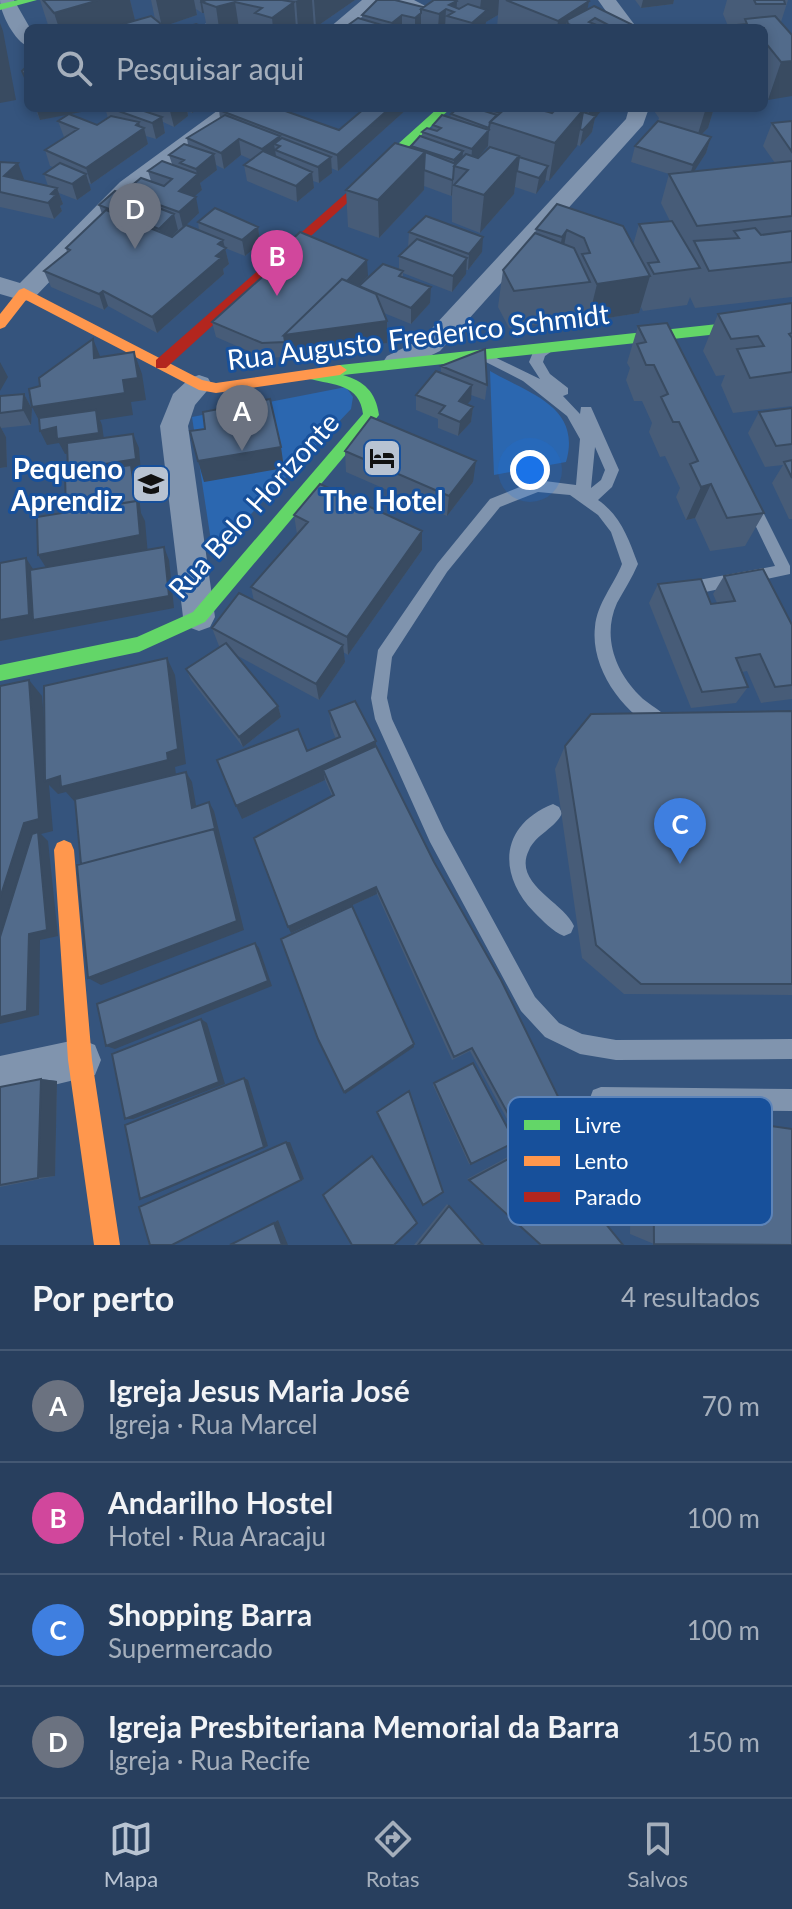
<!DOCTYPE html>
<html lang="pt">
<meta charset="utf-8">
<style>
:root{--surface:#283f5e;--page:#304664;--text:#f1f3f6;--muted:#a5afbc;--line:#445873;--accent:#b8c3d2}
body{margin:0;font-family:Lato,sans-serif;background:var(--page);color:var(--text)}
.you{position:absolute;left:530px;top:470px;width:28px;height:28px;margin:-20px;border:6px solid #fff;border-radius:50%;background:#1a73e8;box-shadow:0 0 0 12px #1a73e833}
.badge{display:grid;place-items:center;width:52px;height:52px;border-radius:50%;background:var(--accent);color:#fff;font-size:26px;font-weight:700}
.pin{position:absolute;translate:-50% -66px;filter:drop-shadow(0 2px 4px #0008)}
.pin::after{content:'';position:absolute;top:42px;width:28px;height:24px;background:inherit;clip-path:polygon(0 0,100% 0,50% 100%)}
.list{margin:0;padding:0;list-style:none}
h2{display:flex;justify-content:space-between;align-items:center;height:104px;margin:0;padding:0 32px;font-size:34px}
h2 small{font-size:26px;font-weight:400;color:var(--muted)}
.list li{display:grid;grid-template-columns:52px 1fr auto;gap:24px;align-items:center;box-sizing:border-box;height:112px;padding:0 32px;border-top:2px solid var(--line)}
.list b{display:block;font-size:30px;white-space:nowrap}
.list p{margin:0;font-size:26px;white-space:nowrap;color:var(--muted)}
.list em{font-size:26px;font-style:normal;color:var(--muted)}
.icon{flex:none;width:44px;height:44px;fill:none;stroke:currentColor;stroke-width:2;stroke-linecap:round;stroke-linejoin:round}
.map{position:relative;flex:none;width:792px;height:1245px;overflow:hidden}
.search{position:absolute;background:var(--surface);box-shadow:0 4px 12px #0003;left:24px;right:24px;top:24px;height:88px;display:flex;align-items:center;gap:20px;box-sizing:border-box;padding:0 28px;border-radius:12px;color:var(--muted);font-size:30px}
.sheet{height:552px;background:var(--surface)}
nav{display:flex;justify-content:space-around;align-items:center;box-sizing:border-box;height:112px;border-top:2px solid var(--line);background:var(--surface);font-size:22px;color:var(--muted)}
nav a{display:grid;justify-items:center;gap:4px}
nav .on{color:var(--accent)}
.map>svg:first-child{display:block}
.green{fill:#2b67b0}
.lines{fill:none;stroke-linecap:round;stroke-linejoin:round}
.lane{fill:#8094ae;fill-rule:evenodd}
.street{fill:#8094ae;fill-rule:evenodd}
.fast{fill:#63d668;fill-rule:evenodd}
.slow{fill:#ff974d;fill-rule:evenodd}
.jam{fill:#b3261e;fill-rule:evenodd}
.wall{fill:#475c78;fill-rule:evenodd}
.shaded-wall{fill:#394b61}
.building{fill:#526b8b;stroke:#394b61;stroke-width:2}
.labels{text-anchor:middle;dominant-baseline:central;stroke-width:6;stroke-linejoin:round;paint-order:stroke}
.street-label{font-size:28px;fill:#fff;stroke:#17509b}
.poi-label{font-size:28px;font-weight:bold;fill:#fff;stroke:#17509b;text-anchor:end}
.key{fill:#17509b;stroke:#5d84b9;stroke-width:2}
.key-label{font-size:22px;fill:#fff}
</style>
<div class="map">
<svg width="792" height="1245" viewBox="0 0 792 1245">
<rect width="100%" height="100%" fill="#35547d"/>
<path class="green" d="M490,371C530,394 582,407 566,462L494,475Z
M346,387L353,397L351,409L213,554L192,417Z"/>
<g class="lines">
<path class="lane" d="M549,345L555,349L545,356L543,362L550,374L568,388V394L563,396L580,414L581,407H591L619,470L612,487L598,500C621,516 628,538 638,564C632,578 624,590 617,603C602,636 615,671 639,695C648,705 666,712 672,724L669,730L663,732C625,717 590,669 595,627C597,603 614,585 622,564L611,532L598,515L570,495L538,492L500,507L447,572L392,657L387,698L392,719L444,830L535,997L559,1023L582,1034L616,1040L792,1039V1059L616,1060L580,1054L545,1037L521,1011L430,842L375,719L371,698L378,650L437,564L490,499L537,480L576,485L580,439L567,416L523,381L474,356L476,353H486L540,379L529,362L534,350ZM595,447L605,470L601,480L591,488Z
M751,496L756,498L790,566V574L682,597L676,595L674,590L676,585L682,583L775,566L744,502Z
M553,804L559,807L562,813C556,828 536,834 529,850C512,884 564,902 574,926L571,933L564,936C552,931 543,921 534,912C497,874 500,825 553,804Z
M601,1087L792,1089V1111L601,1109L593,1106L590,1098L593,1090Z"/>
<path class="street" d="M0,0H14L30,28L28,46C15,42 0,13 0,0Z
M270,0H297L221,28H194Z
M362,0H382L349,28H329Z
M390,0H414L468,28H444Z
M598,0H616L637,28H618Z
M221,108H244L136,192L33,299L24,301L0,294V277L20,283L120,182Z
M629,108H649L643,125L440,351L405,368H387L383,362L387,356L422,339L626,119Z
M199,375L208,378L212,385L195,405L188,426L215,617L210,627L199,631L188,627L183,617L160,426L173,394L190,378Z
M80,1039L95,1045L101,1060L95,1075L0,1098V1056Z"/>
<path class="fast" d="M18,0H37L0,10V4Z
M438,108H451L356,195H348V189Z
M792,316V326L343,375C364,381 376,392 379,415L205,622L139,652L0,681V665L137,637L193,612L363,414C360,384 333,385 310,379V371L334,373L335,366L340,365Z"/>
<path class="slow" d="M24,288L202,380L216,383L340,365L347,370L340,375L216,393L199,390L26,300L5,327L0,329V314L19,290Z
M64,840L71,843L74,850L92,1060L120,1245H94L68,1060L54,850L57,843Z"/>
<path class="jam" d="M352,188L356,189V195L166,368H156V360Z"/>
</g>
<path class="wall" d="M40,0H130L135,20L155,19L151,0H355L316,27L314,26V28H207L204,13H202L196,9L197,15L161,27V28H49Z
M430,0H587L589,1L587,10L633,28H497L498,15L486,22L485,28H344L362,19V15L423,7L433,1Z
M635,0H674L673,4L641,8Z
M727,0H788L781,22L792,35L768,100L764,95V28H725V26H728L723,14Z
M35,108H92V110L69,114L97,125L108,118L105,108H200L192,113L188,111V116L174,127L163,122L165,133L156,139L146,136L148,144L91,184L88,183L91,190L77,200L59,193L63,204L60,206L62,211L54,219L0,207V162L18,163L23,180L48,186L44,174L53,167L50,166L45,150L64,137L58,121L69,114L40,120Z
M365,108H408L338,171L331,168L332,173L319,183L313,181L314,188L297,202L247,181L244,165L252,160L241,155L224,169L216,165L217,170L200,183L202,190L194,196L199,213L186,225L199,230L198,222L258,227L260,243L245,256L225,248L229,264L223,269L224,274L157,333L108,306L104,310L51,287L44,271L67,252L66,248L102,214L99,205L133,198L130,187L151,181L148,171L172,164L169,155L188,145L187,138L220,118L219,110L339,130Z
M458,108H604L595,118L592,132L580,146L577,145L549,181L545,180L536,194L515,187L514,194L480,233L452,222V195L451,196L424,186V190L379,238L348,227L346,190L411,148V146L422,137V132L432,129L433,125L450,118L451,114ZM488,146L487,149L477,158Z
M652,108H714L708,128L702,134L711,137L706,153L694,171L775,163L763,146L772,123L792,121V297L695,308L690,297L687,305L643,311L641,307L639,313L588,321L583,311L581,319L509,328L498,307L503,270L535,233L536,229L557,204L633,245L639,224L670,221L661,203L669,174L631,162L635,146L658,121L659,118Z
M409,232L482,252L468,270H466V274L452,292L403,273V278L430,303L411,324L384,313L387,321V343L287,357L265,358L216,337L212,322L274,266L273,258L368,276L358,286H359L399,269V256L408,247Z
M792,303V406L733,413L721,385L725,375L716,376L703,351L718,314Z
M638,326L764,513L745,546L710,551L695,518L686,520L676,497L680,488L665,456L660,457L649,432L652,423L642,401H634L626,380L630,368L627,363Z
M441,366L487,385L485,400L471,395V400L467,404L473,407L471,422L458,436L438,428V419L416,410V395L441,373Z
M24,394L32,409L31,425L1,428L6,437L7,467L0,468V396Z
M792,408V519H789L772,483L783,465L765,467L748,433L759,412Z
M345,451L473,482L447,516L346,472Z
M294,515L422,531V550L348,655L343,652L345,662L319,700L236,655L278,706L281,717L243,747L191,680L186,669L220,647L219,646L212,628L254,601L251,587L297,534Z
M724,576L792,625V699L761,703L747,671L742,672L748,687L736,703L691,708L649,603L658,584L711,604L717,603L713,594Z
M329,711L376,741V746L523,1141H519L470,1051L452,1060L377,894L291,933L332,796L325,780L242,819L307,751L336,739L331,727Z
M792,711V995L624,994L582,958L555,769L565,746Z
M41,1079L57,1081L55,1176L0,1187V1087Z
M434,1083L471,1164H469L433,1085Z
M653,1109L654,1244L630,1234L631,1112Z
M539,1140H544L569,1179L540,1245L467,1179Z
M447,1204L483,1245H414Z"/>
<path class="shaded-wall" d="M99,0H130L137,28L116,26L117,28H59L54,13Z
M156,0H194L197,15L162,27Z
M200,0H242L235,2L239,28H219L216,7L202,2L204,13H202Z
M298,0H312L314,28H298L296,1Z
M314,0H355L316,27Z
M481,0H499L498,15L486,22L485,28H471L472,23L479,17Z
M643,0H674L673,4L641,8Z
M457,1L456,19L454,12L449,5Z
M589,1L584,28L567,20L566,28H557L558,21Z
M294,2L296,28H273L272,18Z
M446,9L445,28H438L439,14Z
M421,13V28H415V18Z
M402,15V28H392V23Z
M0,23L3,31L16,100L0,103Z
M161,24V28H147Z
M792,61V96L768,100L781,62Z
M36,108H92V110L40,120Z
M174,108H187L188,116L174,127L170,111Z
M191,108H200L192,113Z
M390,108H408L338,171L337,155Z
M590,108H604L595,118L592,132L580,146L583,130L586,126Z
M706,108H714L708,128L696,140Z
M584,109L577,146L549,181L555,143Z
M162,117L165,133L156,139L152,123Z
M139,122L141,131L144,128L148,144L91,184L86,168Z
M489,130L488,146L471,165L472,149Z
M280,136L282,152L280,146L274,144L276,156L264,165L262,149Z
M711,137L706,153L688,181L693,165Z
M239,139L241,155L224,169L221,153Z
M463,151L462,167L454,166L453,176L454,160Z
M425,152L424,190L379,238L378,200Z
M214,154L217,170L200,183L202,190L182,207L179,191L197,175L196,169Z
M519,156L514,194L480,233L484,195Z
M331,157L332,173L319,183L318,167Z
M18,163L24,179L11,192L4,176Z
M548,166L545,182L536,194L539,178Z
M312,172L314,188L297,202L296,186Z
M86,174L91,190L77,200L72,184Z
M453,179L452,195L451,196L452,180Z
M57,188L63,204L60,206L62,211L54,219L48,203L51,194Z
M196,197L199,213L183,228L179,212Z
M174,214L178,230L163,245L159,229Z
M258,227L260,243L245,256L242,240Z
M567,230L560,268L555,275L562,237Z
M483,237L482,252L468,270L469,254Z
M223,240L229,264L223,269L224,274L157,333L152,317L216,256L218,244Z
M467,258L466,274L452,292L453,276Z
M367,260L368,276L343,301L387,321V343L287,357L284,335Z
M650,276L639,313L588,321L597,284Z
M431,287L430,303L411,324V308Z
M103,291L108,306L104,310L99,294Z
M93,339L102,361L94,358Z
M134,352L142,374L146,400L131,402L133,415L100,420L102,425L105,447L65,454L59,443L47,445L40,431L97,420L43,428L32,407L123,380Z
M0,362L8,377L0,391Z
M472,385L471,400L457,416L459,401Z
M24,394L32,409L31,425L23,410Z
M473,407L471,422L458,436L460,422Z
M0,426L6,437L7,467L0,468Z
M133,434L139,448L141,473L135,474L137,480L141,513L145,521L148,555L50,574L38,555L138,515L75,484L68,470Z
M281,447L284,468L204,482L198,461Z
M476,461L473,482L447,516L449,496Z
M711,484L695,518L686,520L701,487Z
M422,531V550L348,655L347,637Z
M164,547L169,560L174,608L0,641V620L26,558L38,577Z
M343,645L345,662L319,700L316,684Z
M167,658L175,675L186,764L175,767L176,775L74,801L66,792L58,794L49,785L53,831L41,834L48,841L58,936L40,940L39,1015L0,1024V1017L29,934L39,835L0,945V898L29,680L42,696L49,779L167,753Z
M278,706L281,717L243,747L239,737Z
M376,741V756L323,770L325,780L242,819L236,806Z
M186,772L192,782L198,817L192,808Z
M209,802L214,811L244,930L101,985L88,978Z
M376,887L377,894L291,933L288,927Z
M255,943L259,948L272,986L115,1049L106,1046Z
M201,1019L207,1023L225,1084L133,1119H125Z
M414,1044V1047L345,1094L344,1092Z
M244,1078L248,1080L268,1146L148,1197L140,1199Z
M41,1079L57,1081L55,1176L38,1178Z
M286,1142H290L304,1179L172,1245Z
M372,1156H373L416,1220L417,1223Z
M278,1220L288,1245H282L274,1223Z"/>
<path class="building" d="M43,0H99L54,13Z
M206,0H282L294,2L272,18L255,13L262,8L235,2L216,7L202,2Z
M377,0H395L423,7L421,9V13L415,18L402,15L392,23L362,15Z
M434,0H456L457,1L449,5L459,9L468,4L487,10L472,23L447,16L454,12L446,9L439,14L421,9Z
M506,0H587L589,1L558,21Z
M754,0H784L785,4H756Z
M594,6L633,25L628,28H614L595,18L589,22L604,28H578L568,24L567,20Z
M151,16L161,24L147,28H119L116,26Z
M775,16L792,35V61L781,62L764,41V28H727L725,26L747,24L745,19Z
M358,18L392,28H344Z
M196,24L205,28H184Z
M28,65V82H27L22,71Z
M110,108H135L162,117L152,123Z
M222,108H277L339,130L365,108H390L337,155L219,110Z
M458,108H475L497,115L490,122L489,128L451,114Z
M484,108H506L500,113Z
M506,108H533L552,113L557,108L584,109L555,143L490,122Z
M542,108H557L552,113L542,110Z
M583,112L596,116L583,130L580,129Z
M69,114L97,125L111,116L139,122L136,125L144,128L86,168L45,150L78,129L58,121Z
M225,115L280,136L262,149L239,139L221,153L187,138Z
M442,115L489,130L472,149L422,132L427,128L437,131L441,128L433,125Z
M658,121L711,137L693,165L635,146Z
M792,121V152L772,123Z
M420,136L463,151L454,160L411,146Z
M282,138L331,157L318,167L275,150L280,146L274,144Z
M395,143L425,152L378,200L346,190Z
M184,144L214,154L196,169L180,163L184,160L169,155Z
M490,147L519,156L484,195L454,185L468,170L454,166L466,154L478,158Z
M263,151L312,172L296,186L244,165Z
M425,152L456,164L454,166L453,179L452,180L424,170Z
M519,157L548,166L539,178L517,171Z
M162,161L198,174L179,191L196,197L179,212L137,197L144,192L130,187L141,178L164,186L172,179L148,171Z
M792,161V216L697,226L669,174Z
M0,162L18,163L4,176L57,188L51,194L56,195L48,203L0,192Z
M60,163L86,174L72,184L44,174Z
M115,191L174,214L159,229L99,205Z
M557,204L623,226L650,276L597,284L582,254L590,253L584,238L567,230L562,237L536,229Z
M215,208L258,227L242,240L198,222Z
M106,210L172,237L186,225L223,240L218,244L226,248L216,256L221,258L152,317L103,291L99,294L44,271L70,250L66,248Z
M426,216L483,237L469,254L409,232Z
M672,221L700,268L654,274L648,263L659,262L639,224Z
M755,228L761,235L792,231V262L709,271L694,241L739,238L734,231Z
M300,232L367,260L347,281L342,279L284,335L285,342L262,343L212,322L280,261L273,258Z
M535,233L574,248L590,282L514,291L503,270Z
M417,239L467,258L453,276L399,256Z
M383,264L403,271L399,276L431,287L411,308L359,286Z
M342,279L376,294L387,321L284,335Z
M792,303V333L789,334L792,338V372L750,378L737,349L764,346L758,336L731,339L718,314Z
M667,323L764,513L727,518L711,484L701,487L690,464L698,461L679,422H673L661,397L668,394L654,365H646L637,344L646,342L638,326Z
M93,339L94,358L134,352L138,378L123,380L125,393L32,407L29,389L40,386L39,378Z
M485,349L487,385L441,366Z
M436,371L472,385L459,401L473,407L460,422L439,413L445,406L416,395Z
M24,394L23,410L0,413V396Z
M270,399L281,447L198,461L190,431L205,429L203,412Z
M792,408V444L776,446L759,412Z
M96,410L99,433L57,439L56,427L40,431L39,418Z
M371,417L476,461L449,496L345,451Z
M133,434L136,459L68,470L67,443Z
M792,460V478L784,462Z
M131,465L136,501L66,512L65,475Z
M320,484L422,531L347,637L251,587L308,522L294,515Z
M137,501L140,535L38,555L37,517Z
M164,547L169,596L33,620L30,570Z
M26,558L29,615L0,620V563Z
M763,569L792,625V685L775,687L760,654L736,658L748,687L702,692L658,584L701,579L711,604L735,601L724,576Z
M239,593L343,645L316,684L212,628Z
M226,643L278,706L239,737L186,669Z
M167,658L178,749L167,753L168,760L61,787L60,776L45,781L44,686Z
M29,680L39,819L24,823L0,898V686Z
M355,701L376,741L236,806L217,760L298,729L307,751L340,737L329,711Z
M792,711V984H641L596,945L565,746L591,714Z
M376,746L434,862L501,980L569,1119L523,1141L472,1048L454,1057L376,887L288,927L254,838L334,795L323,770Z
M186,772L192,808L209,802L216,833L214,829L81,864L75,799Z
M214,829L237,921L88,978L77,865Z
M38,832L47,930L29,934L27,1011L0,1017V937L32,834Z
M352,906L414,1044L344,1092L318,1039L281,939Z
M255,943L268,981L106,1046L97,1004Z
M201,1019L219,1082L125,1119L112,1054Z
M473,1063L515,1142L471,1164L434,1083Z
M244,1078L264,1147L140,1199L125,1125Z
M41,1079L38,1178L0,1185V1087Z
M409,1091L443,1192L423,1205L377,1112Z
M653,1109L792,1129V1245L654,1244Z
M544,1140L569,1179L623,1245H541L469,1180Z
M286,1142L301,1180L172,1245H150L139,1207Z
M372,1156L417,1223L394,1245H352L323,1195Z
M449,1206L483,1245H418Z
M274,1223L282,1245H230Z"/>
<defs>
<symbol id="hotel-square" viewBox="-11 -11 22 22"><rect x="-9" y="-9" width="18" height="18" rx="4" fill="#b8c3d2" stroke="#17509b"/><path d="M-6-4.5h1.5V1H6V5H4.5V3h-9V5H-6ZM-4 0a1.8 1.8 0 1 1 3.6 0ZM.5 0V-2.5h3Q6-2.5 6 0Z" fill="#111"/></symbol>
<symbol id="school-square" viewBox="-11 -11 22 22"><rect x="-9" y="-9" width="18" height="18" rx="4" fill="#b8c3d2" stroke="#17509b"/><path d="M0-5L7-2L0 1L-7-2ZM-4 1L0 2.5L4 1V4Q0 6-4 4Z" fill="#111"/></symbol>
</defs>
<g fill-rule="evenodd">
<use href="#hotel-square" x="360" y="436" width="44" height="44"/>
<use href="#school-square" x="129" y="462" width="44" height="44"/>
</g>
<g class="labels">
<g class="street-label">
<text transform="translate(418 336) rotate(-7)">Rua Augusto Frederico Schmidt</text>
<text transform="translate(253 505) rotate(-48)">Rua Belo Horizonte</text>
</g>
<g class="poi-label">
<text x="123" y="468">Pequeno<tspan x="123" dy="32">Aprendiz</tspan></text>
<text x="382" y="500" text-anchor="middle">The Hotel</text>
</g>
</g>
<rect x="508" y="1097" width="264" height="128" rx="12" class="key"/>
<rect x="524" y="1120" width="36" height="10" fill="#63d668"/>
<rect x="524" y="1156" width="36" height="10" fill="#ff974d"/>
<rect x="524" y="1192" width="36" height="10" fill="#b3261e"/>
<g class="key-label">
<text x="574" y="1133">Livre</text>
<text x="574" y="1169">Lento</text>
<text x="574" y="1205">Parado</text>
</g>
</svg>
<div class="you"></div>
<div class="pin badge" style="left:242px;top:451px;background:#6b7280">A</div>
<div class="pin badge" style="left:277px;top:296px;background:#d1479c">B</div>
<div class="pin badge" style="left:680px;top:864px;background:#3f7fe0">C</div>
<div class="pin badge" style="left:135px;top:249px;background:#6b7280">D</div>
<div class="search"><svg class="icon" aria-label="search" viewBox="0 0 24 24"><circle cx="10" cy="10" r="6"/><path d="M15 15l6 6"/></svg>Pesquisar aqui</div>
</div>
<section class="sheet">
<h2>Por perto<small>4 resultados</small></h2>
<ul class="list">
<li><span class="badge" style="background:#6b7280">A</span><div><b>Igreja Jesus Maria José</b><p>Igreja · Rua Marcel</p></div><em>70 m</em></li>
<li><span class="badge" style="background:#d1479c">B</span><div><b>Andarilho Hostel</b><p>Hotel · Rua Aracaju</p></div><em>100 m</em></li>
<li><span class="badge" style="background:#3f7fe0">C</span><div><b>Shopping Barra</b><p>Supermercado</p></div><em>100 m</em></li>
<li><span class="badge" style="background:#6b7280">D</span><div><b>Igreja Presbiteriana Memorial da Barra</b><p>Igreja · Rua Recife</p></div><em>150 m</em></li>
</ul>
</section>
<nav>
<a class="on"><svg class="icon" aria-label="map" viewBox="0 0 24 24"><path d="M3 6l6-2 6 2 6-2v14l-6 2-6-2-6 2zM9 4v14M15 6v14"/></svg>Mapa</a>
<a><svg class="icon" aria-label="directions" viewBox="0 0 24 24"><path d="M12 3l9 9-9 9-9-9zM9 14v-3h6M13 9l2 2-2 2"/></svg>Rotas</a>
<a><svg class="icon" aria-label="saved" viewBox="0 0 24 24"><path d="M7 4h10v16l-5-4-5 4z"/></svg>Salvos</a>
</nav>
